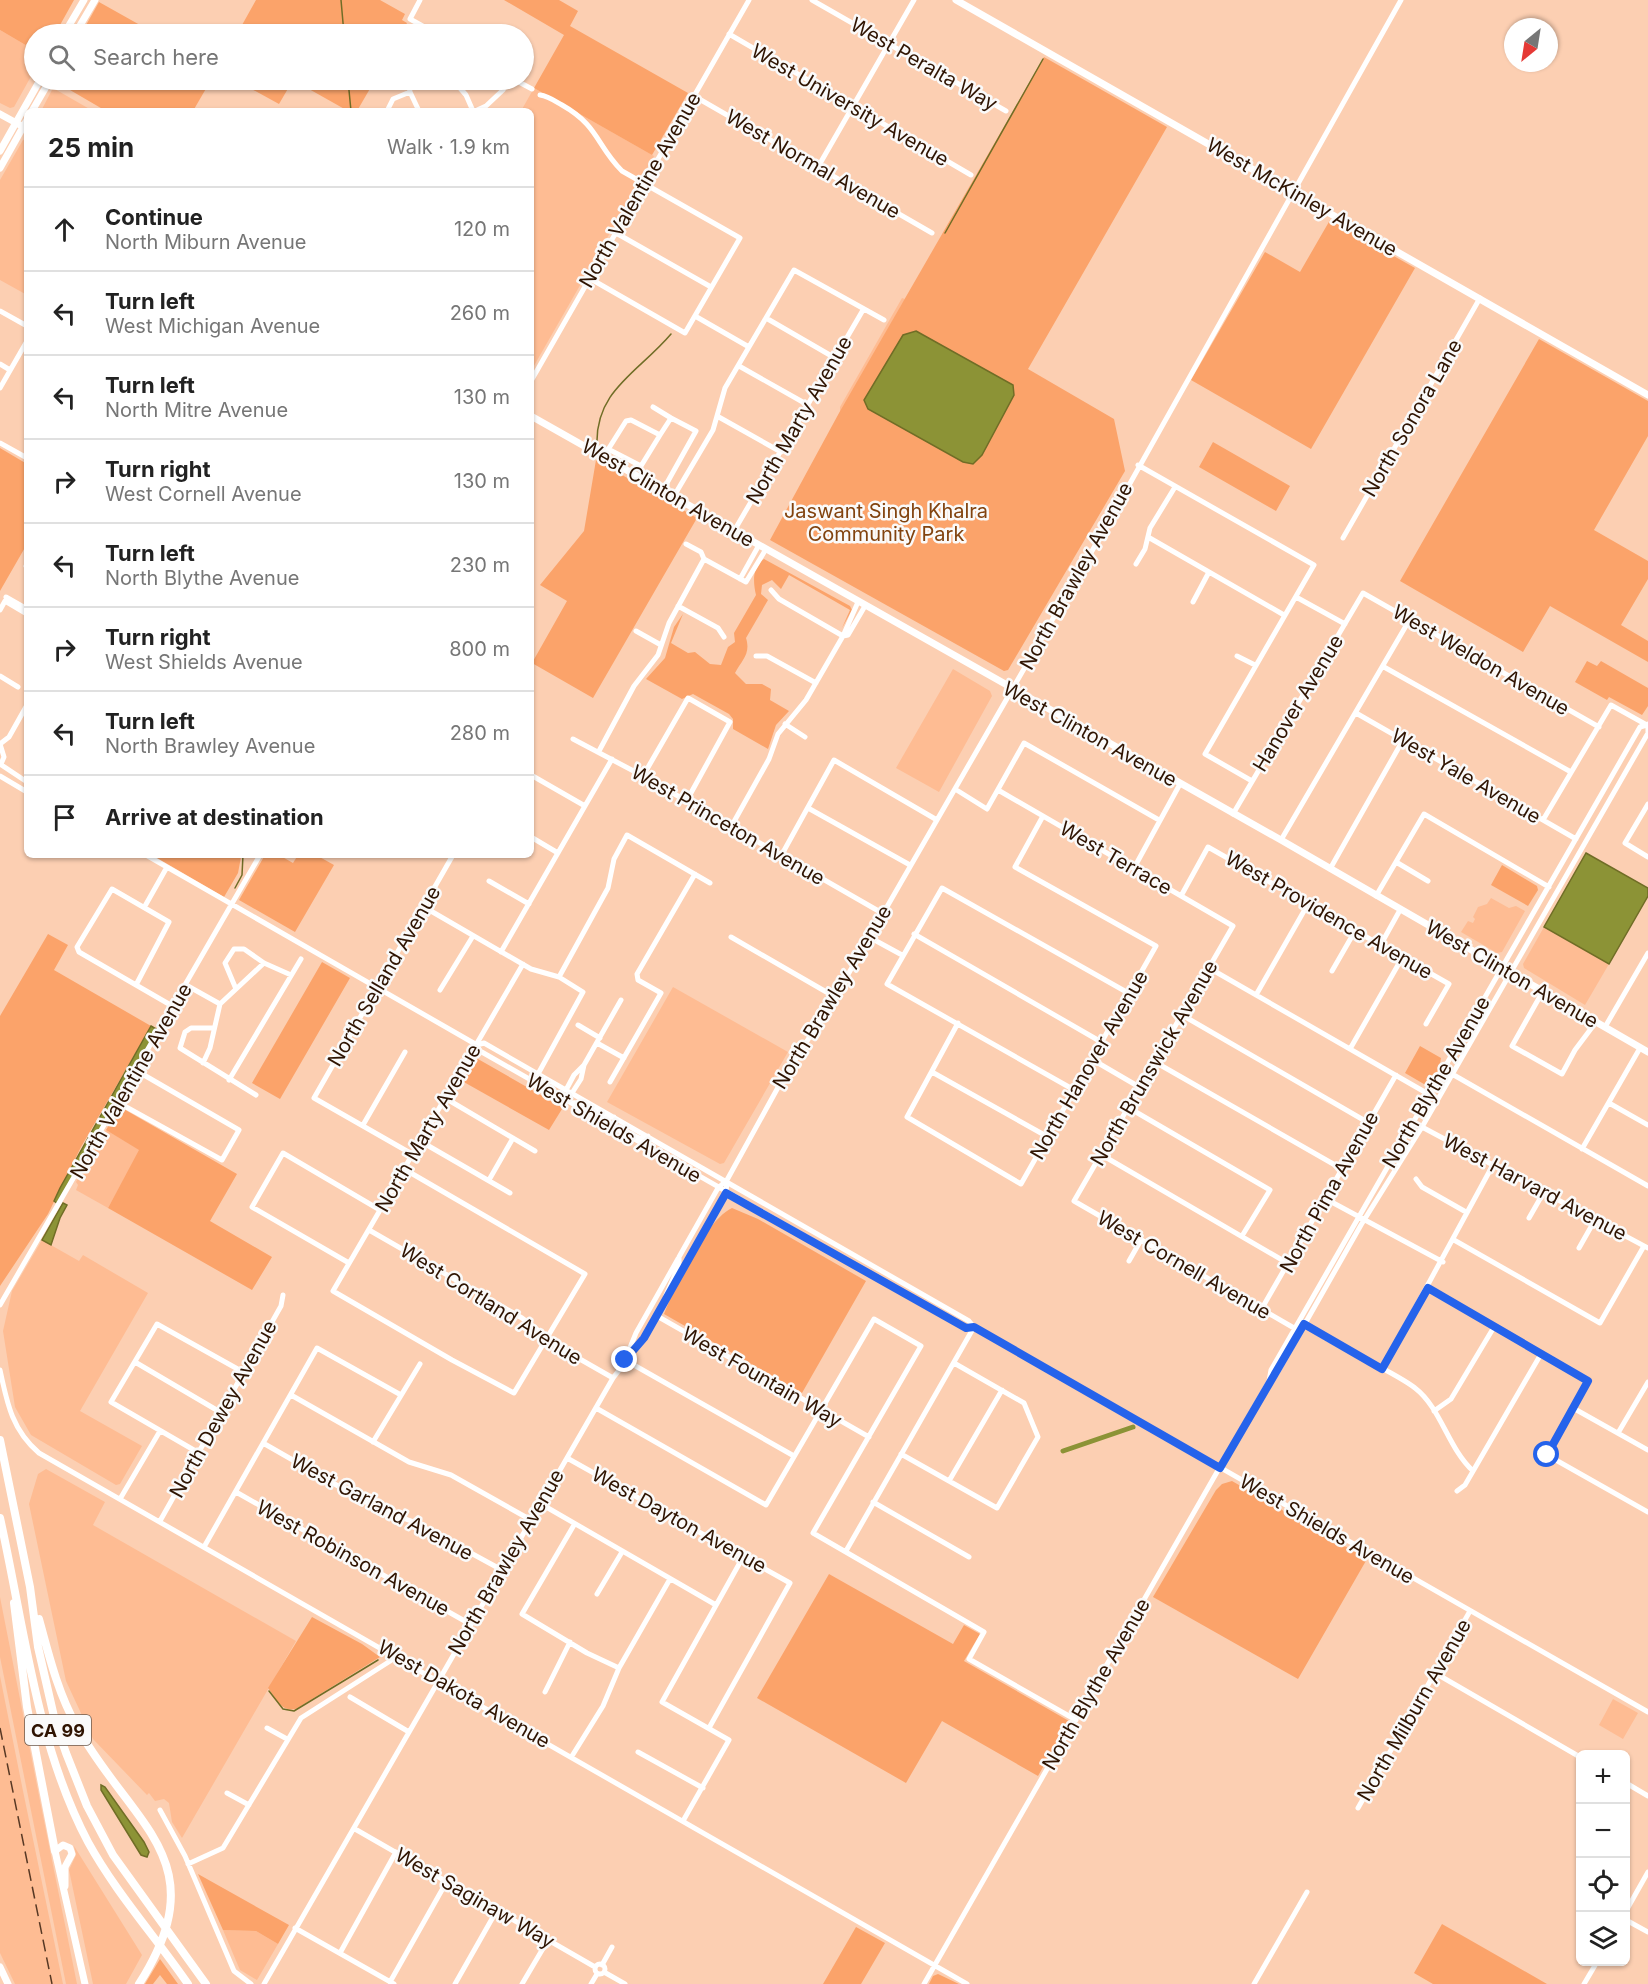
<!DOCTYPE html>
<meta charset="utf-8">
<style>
:root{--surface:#fff;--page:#f6f6f6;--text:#222;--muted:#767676;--line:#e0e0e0}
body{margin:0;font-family:Inter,sans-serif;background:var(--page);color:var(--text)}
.controls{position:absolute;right:18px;bottom:18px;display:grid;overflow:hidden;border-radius:9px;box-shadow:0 2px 4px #0004}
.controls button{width:54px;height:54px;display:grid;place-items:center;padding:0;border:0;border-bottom:2px solid var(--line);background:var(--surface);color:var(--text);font:30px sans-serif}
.compass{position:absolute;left:1504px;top:18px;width:54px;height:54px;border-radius:50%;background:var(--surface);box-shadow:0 2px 4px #0004;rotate:210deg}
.stop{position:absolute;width:18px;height:18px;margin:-14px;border:4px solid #2563eb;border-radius:50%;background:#fff}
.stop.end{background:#2563eb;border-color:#fff;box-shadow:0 2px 6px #0008}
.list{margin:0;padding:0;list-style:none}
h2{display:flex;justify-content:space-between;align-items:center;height:78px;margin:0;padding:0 24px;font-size:26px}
h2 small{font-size:20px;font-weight:400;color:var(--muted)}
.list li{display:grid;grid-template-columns:39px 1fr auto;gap:18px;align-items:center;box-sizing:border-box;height:84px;padding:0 24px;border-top:2px solid var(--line)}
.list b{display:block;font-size:22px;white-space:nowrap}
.list p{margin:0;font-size:20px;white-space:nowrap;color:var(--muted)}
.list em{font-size:20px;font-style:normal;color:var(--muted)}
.icon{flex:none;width:33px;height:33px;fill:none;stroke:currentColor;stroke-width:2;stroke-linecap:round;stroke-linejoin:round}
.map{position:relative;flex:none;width:1648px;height:1984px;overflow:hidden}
.search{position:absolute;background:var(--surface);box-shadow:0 2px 4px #0004;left:24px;top:24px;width:510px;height:66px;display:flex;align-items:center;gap:15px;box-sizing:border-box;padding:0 21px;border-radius:33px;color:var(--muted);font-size:22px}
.panel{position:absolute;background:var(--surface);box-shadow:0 2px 4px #0004;left:24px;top:108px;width:510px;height:750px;border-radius:9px}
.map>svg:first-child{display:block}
.built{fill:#febc93}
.green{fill:#fba36a}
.water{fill:#8c9336;stroke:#706d26;stroke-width:1.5}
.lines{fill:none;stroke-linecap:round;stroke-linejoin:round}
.stream{stroke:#706d26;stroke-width:1.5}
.canal{stroke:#8c9336;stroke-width:5}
.minor{stroke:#fff;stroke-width:5}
.major{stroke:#fff;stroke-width:7}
.highway{stroke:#fff;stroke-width:8}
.rail{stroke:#573824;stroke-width:1.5;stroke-dasharray:12 6;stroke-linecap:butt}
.route{stroke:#2563eb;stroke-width:8}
.labels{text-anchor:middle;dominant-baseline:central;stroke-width:5;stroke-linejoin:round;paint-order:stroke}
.shield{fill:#fafafa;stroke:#6c594c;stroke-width:1.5}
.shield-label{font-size:18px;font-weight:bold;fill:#2f1402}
.street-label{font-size:20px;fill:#2f1402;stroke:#fafafa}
.park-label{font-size:20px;fill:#82430f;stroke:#fafafa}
</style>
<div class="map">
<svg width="1648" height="1984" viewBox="0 0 1648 1984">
<rect width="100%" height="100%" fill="#fccfb2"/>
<path class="built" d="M0,30L34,50V71L14,107L10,108L0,103Z
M53,88L93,111H41Z
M534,88L654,156L531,371V111H521Z
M27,139V295L0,280V180L23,140Z
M902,298L905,299L840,413V407Z
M953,669L990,691L992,696L939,792L896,768Z
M1491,898L1509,908L1516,906L1525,911L1502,952L1497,953L1461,932L1468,921L1473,923L1475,919L1473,917L1478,907L1487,904Z
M1544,927L1609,964L1585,1005L1524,968L1523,964Z
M673,987L788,1052L724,1163L720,1164L607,1102Z
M106,1130L140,1150L108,1208L76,1190L78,1185L76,1182Z
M42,1240L79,1261L83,1255L148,1293L80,1411L142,1446L120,1484L116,1485L31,1435L15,1407L3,1331L12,1291Z
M46,1469L105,1502L93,1525L296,1641L182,1838L172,1822L169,1803L164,1799L155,1801L149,1793L147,1795L93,1739L66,1681L29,1504L38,1474Z
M0,1597L41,1806L77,1984H66L0,1657Z
M0,1676L23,1791L63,1984H15L0,1953Z
M1613,1699L1638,1713L1623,1739L1599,1725Z
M74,1846L142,1955L126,1984H93L69,1870L76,1855Z
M223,1930L256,1931L278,1944L257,1980L240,1970Z"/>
<path class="green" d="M0,0H74L55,34H34V50L0,30Z
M256,0H380L405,14L402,20L407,23L401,34H237Z
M504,0H559L578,11L570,26L688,93L652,155L534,88L564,35Z
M99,2L156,34H81Z
M1044,57L1167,127L1028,369L1114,419L1125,471L1008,670L1004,671L770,540L839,413Z
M57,80H211L193,111H106L58,83Z
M235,80H375L357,111H348L293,80L279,104Z
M1330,220L1415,268L1311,449L1191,380L1265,252L1300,272Z
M1539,339L1648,401V436L1594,530L1648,561V579L1621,625L1648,641V662L1550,606L1523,652L1400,581Z
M1213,442L1290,486L1276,511L1199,467Z
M0,448L27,464V544L0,591Z
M596,460L697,518L593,698L532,663L567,601L540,585L584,531Z
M764,559L850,606L852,610L842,628L850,610L789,575L781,589L772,580L762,585L761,594L768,600L746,638C751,654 742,660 735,673L746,684H762L771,689L770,700L789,711L776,725L768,749L733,729V719L729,714L693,694L682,699L646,679L665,658L674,627L683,614L671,643L688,653L695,652L710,664L721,665L728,647L735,642L734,633L756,595C753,582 752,567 764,559Z
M1587,661L1597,666L1601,661L1648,688V706L1642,715L1609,697L1607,700L1575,682Z
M152,855H241V857L238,873L224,897Z
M265,855H279L293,863L298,855H316L334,865L295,932L239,900Z
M1502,865L1537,886L1538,890L1528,906L1491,885Z
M48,934L68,945L54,970L151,1026L81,1147L48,1214L0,1286V1016Z
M322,962L350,978L280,1099L252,1083Z
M1420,1046L1441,1058L1439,1070L1429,1087L1405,1073Z
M478,1059L560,1106L562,1109L549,1130L462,1081L474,1060Z
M122,1108L237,1174L210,1221L272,1257L252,1290L108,1208L139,1150L106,1130L117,1111Z
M732,1208L758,1219L866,1281L802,1393L664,1314C675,1286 705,1221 732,1208Z
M1232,1481L1367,1559L1298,1679L1153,1597L1216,1490L1222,1484Z
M829,1574L953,1644L964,1625L980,1634L964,1661L1069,1721L1038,1776L942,1721L906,1783L757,1698Z
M312,1617L362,1644L380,1657L296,1709C281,1712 276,1699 268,1688Z
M198,1874L289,1925L278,1944L256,1931L223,1930Z
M1442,1924L1547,1984H1433L1414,1973Z
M856,1927L885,1943L861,1984H823Z
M160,1959L178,1984H167L160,1975L153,1984H145Z
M938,1974L959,1984H929L933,1976Z"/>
<path class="water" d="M916,331L1013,385L1014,395L982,455L973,464L963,462L868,409L864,400L903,335Z
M1586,853L1648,888V896L1609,964L1544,927Z
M151,1026L158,1030L58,1204L54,1201L60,1188Z
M63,1203L67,1205L60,1218L51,1245L42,1240Z
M101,1785L105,1787L144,1842L149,1852L147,1857L141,1855L101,1790Z"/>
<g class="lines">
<path class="stream" d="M341,0L344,34
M348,80L351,111
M945,233L1043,59
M597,445C595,390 639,372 671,334
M235,888L242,875L243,855
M269,1691L283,1709L294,1711L378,1660"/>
<path class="canal" d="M1063,1451L1133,1427"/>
<path class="minor" d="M420,0L410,19L437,34
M812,0L1006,111
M729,34L971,175
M408,80L410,92L419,111
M453,80L466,95L473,111
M515,80L532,89
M540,95C548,96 555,101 562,105C599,126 596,145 622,171L740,238L685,333L589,278
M694,96L932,233
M387,111L393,99L410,92
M475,111L486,106L503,90
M818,167L914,0
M616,233L711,287
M0,311L27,326
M695,316L749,347
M766,318L835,358
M0,364L10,370
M739,366L808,405
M531,381L749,0
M0,388L27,341
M717,416L781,452
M0,443L27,458
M608,449L641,466L660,435
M604,456L626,421L631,420L660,435L671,418L653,407
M1138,465L1314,565L1205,754L1252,781
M663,490L696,431L671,418
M674,496L713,430L725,388L794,270L884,320
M734,531L863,310
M1148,537L1284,615
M1343,538L1480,298
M686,544L701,552L704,559L746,582L766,549
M1136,564L1145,549L1150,528L1175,487
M26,566L27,564
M740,579L759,545
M771,590L779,599L843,636
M6,597L27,609
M1296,597L1345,624
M1193,602L1209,572
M678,606L718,628L724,637
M0,610L5,601L27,614
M636,631L661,645
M843,636L848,635L865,606
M756,656H767L816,683
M1237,656L1255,665
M1384,667L1571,772
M0,676L18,687
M1356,713L1576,839
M785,724L805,737
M573,739L643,776L882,913
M0,744L9,737L27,705
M0,744L4,757L1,764
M599,751L634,686L658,655L669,623L704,559
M0,764L27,782
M531,775L585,806
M0,776L27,792
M643,776L688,698L730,722L686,802
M955,789L987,809L1024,743L1159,820
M998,790L1233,926L1074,1201L1294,1328L1293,1338
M1648,804L1625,843L1648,857
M808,808L910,865
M1233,814L1363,593L1599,727
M1543,820L1611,705L1647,725
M731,827L769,759L778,734L806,700L843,636L858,602
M531,837L558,853
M1281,840L1410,619
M146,855L477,1045L480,1051L966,1328L974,1327
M781,856L834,760L937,820
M1396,862L1428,881
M1134,868L1180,784
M1330,869L1403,740
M489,881L529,904
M1181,896L1208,847L1449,984L1426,1024
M1376,896L1424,814L1549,887
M145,906L167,867
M424,907L531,969L559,977L583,992L538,1074
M914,934L1103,1043
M731,937L835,997
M869,937L902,955
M1380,946L1400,910
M501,952L612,759
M1209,968L1430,1095
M1332,971L1355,931
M559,977L608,888L614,859L627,835L710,883
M136,985L169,922L112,889L77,947L79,952L174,1007
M186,985L220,1004
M236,989L225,963L234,949H244L264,963L291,975
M440,990L473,936
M1543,991L1512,1046L1562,1074L1575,1050L1596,1022
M1256,995L1308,904
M1182,1015L1367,1122
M958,1023L907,1117L1021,1184L1156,946L1015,867L1043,816
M578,1025L600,1038
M1605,1027L1648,953
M214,1028H191L185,1032L180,1048L256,1095
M597,1043L624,1058
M477,1045L484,1043L969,1321L974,1327L1648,1712
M1350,1049L1402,958
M1093,1060L1141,1088
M1155,1062L1342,1169
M203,1063L210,1048L220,1004L264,963
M584,1065L621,1000
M932,1072L1048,1137
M1452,1074L1648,1186
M229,1080L301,959
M610,1082L661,993L638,980L637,974L695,874
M566,1090L574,1075L584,1065L581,1079L572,1093
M1076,1091L887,984L942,888L1130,994
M445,1098L535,1151
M119,1103L222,1160L239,1130L137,1071
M572,1103C588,1101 599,1120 614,1117
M1609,1103L1648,1125
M1129,1108L1270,1190L1242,1236
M363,1125L405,1052
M1422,1127L1648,1248
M623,1130L641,1139L648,1136
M420,1141L510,1193
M1582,1149L1640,1048
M412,1154L314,1098L453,855
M1100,1154L1289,1264
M404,1169L585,1274L514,1393L452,1360L333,1291L523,964
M1416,1179L1422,1187L1466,1212
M489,1180L513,1138
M1326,1199L1443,1262
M1529,1218L1545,1190
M369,1230L522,1318L564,1350L613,1378
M1454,1240L1600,1323L1644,1246
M1579,1248L1596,1218
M1129,1261L1141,1240
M349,1263L252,1207L283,1153L380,1210
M1428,1288L1588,1381L1547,1455L1648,1512
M666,1295L679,1265V1257
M0,1305L260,855
M1261,1310L1396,1075
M657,1316L869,1437
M1304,1322C1314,1337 1395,1371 1415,1388C1441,1408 1448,1448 1473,1471
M625,1360L636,1333L718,1188L727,1180L781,1082L835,997L1096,544L1401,0
M625,1360L794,1456
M135,1362L220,1412
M1382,1369L1494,1163
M0,1370C7,1403 12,1430 39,1453L967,1984
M1269,1381L1271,1370L1640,727L1647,725
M291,1395L409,1462L451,1475L531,1520
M596,1408L766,1505L874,1319L921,1346L813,1533L984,1632L969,1659L1076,1720
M1573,1408L1648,1450
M1434,1411L1451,1399L1494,1327
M1618,1433L1648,1382
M373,1442L420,1364
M263,1443L380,1510L414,1522L502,1570
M199,1453L111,1402L157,1324L243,1372
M901,1454L997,1508L1038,1437L1024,1403L954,1363
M567,1458L790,1583L709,1728
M949,1481L1002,1390
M1457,1491L1465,1485L1541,1354
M236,1492L470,1624
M120,1499L160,1431
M873,1502L969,1557
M541,1504L716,1605
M160,1521L281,1306L283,1295
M574,1525L522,1614L587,1653L619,1668
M204,1547L317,1348L401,1395
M846,1551L974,1327
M597,1594L622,1552
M1435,1673L1580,1757
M545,1692L570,1642
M350,1697L409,1732
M267,1728L287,1739
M638,1752L703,1788
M572,1756L603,1706L619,1668L670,1579
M1626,1783L1648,1796
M227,1793L249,1805
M1358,1808L1470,1611
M160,1810L185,1856L234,1971L251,1984
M683,1821L729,1740L662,1702L743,1557
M355,1829L595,1967
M188,1864L223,1848L301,1718L398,1656
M1626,1911L1648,1872
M1626,1920L1648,1932
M295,1928L394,1984
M340,1953L396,1852
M595 1969a5 5 0 1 1 10 0a5 5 0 1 1-10 0Z
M602,1965L612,1947
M604,1972L625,1984
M390,1982L447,1881
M264,1984L613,1378L644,1338L726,1193L727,1180
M455,1984L497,1910
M522,1984L548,1940
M591,1984L597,1974
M924,1984L1268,1383L1277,1373L1361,1225L1422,1127L1648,733V724
M1254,1984L1307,1892
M1584,1984L1597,1962"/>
<path class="major" d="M956,0L1648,395
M64,34L84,0
M75,34L95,0
M32,111L50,80
M0,114L20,125
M0,151L40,80
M0,168L27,120
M531,416L1281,840L1648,1052
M65,1886V1867L72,1854L70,1848L63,1845L55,1851L85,1984
M0,1967L8,1984"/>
<path class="highway" d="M0,1440L30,1587L38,1647L55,1721L66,1753L87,1806L113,1855L206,1984
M0,1518C24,1625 36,1744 88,1842C116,1893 155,1936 188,1984
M14,1603L27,1707L55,1851
M39,1619C49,1656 58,1693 77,1727C132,1826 218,1860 139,1984"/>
<path class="rail" d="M0,1728L52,1984"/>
</g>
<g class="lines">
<path class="route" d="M625,1360L644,1338L726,1193L966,1328L974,1327L1220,1468L1304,1324L1382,1369L1428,1288L1588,1381L1547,1455"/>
</g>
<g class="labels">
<rect class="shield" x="25" y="1715" width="66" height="30" rx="4.5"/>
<g class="shield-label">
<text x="58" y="1730">CA 99</text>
</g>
<g class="street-label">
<text transform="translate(924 64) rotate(30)">West Peralta Way</text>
<text transform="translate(850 105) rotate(30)">West University Avenue</text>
<text transform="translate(813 164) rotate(30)">West Normal Avenue</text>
<text transform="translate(640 190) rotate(-60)">North Valentine Avenue</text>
<text transform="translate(1302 197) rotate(30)">West McKinley Avenue</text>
<text transform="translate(1412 418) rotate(-60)">North Sonora Lane</text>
<text transform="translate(799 420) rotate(-60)">North Marty Avenue</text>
<text transform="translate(668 493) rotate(30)">West Clinton Avenue</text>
<text transform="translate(1076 576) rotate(-61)">North Brawley Avenue</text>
<text transform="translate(1481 660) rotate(30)">West Weldon Avenue</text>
<text transform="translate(1298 703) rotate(-59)">Hanover Avenue</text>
<text transform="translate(1090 734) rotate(29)">West Clinton Avenue</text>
<text transform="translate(1466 776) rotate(30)">West Yale Avenue</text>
<text transform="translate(728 825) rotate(30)">West Princeton Avenue</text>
<text transform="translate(1116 858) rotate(30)">West Terrace</text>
<text transform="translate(1329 915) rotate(30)">West Providence Avenue</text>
<text transform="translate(1512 974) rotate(30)">West Clinton Avenue</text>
<text transform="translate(384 976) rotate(-60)">North Selland Avenue</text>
<text transform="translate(832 997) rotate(-59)">North Brawley Avenue</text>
<text transform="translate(1154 1063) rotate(-60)">North Brunswick Avenue</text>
<text transform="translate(1089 1065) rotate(-60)">North Hanover Avenue</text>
<text transform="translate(131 1081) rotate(-60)">North Valentine Avenue</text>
<text transform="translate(1436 1082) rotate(-60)">North Blythe Avenue</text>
<text transform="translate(428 1128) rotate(-60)">North Marty Avenue</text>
<text transform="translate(614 1128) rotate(30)">West Shields Avenue</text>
<text transform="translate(1535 1187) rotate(28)">West Harvard Avenue</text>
<text transform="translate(1329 1192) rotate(-61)">North Pima Avenue</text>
<text transform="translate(1184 1265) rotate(30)">West Cornell Avenue</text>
<text transform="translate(491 1304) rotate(32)">West Cortland Avenue</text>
<text transform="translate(762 1377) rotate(30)">West Fountain Way</text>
<text transform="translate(223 1409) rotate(-61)">North Dewey Avenue</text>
<text transform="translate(382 1507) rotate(28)">West Garland Avenue</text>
<text transform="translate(679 1520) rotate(29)">West Dayton Avenue</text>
<text transform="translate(1327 1529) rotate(30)">West Shields Avenue</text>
<text transform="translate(353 1558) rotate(29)">West Robinson Avenue</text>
<text transform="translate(506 1562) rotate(-60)">North Brawley Avenue</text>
<text transform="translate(1096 1684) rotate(-60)">North Blythe Avenue</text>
<text transform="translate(464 1694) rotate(30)">West Dakota Avenue</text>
<text transform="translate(1414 1710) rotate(-60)">North Milburn Avenue</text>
<text transform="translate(475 1898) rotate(30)">West Saginaw Way</text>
</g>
<g class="park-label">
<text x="886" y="511">Jaswant Singh Khalra<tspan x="886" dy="23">Community Park</tspan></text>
</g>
</g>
</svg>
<div class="controls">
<button>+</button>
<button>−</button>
<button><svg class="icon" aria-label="locate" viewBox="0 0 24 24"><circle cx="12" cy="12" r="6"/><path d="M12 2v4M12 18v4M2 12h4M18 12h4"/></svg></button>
<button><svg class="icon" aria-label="layers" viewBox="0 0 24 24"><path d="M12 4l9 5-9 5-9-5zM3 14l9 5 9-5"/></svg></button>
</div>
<svg class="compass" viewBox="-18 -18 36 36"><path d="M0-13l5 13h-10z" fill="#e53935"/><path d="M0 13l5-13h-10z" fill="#767676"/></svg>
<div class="stop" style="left:1547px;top:1455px"></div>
<div class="stop end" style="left:625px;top:1360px"></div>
<div class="search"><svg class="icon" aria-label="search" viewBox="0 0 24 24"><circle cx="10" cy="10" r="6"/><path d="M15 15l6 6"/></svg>Search here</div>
<section class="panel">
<h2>25 min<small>Walk · 1.9 km</small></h2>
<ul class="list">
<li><svg class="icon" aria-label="ahead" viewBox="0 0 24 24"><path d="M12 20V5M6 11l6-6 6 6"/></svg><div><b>Continue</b><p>North Miburn Avenue</p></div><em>120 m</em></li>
<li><svg class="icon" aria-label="left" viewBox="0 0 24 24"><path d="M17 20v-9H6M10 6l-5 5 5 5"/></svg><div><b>Turn left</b><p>West Michigan Avenue</p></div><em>260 m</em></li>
<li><svg class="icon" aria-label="left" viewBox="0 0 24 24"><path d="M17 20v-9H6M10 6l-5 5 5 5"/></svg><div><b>Turn left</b><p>North Mitre Avenue</p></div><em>130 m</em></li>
<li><svg class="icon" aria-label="right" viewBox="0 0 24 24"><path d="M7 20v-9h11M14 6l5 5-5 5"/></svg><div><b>Turn right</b><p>West Cornell Avenue</p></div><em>130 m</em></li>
<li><svg class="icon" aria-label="left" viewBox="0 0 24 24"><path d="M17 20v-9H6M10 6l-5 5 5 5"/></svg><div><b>Turn left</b><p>North Blythe Avenue</p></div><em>230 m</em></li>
<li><svg class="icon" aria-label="right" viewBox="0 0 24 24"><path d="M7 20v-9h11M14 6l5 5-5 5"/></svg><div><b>Turn right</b><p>West Shields Avenue</p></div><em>800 m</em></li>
<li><svg class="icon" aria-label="left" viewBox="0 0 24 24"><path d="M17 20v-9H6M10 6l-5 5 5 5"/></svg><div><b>Turn left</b><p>North Brawley Avenue</p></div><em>280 m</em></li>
<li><svg class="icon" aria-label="arrive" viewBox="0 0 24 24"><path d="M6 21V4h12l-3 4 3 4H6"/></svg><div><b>Arrive at destination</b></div></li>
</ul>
</section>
</div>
